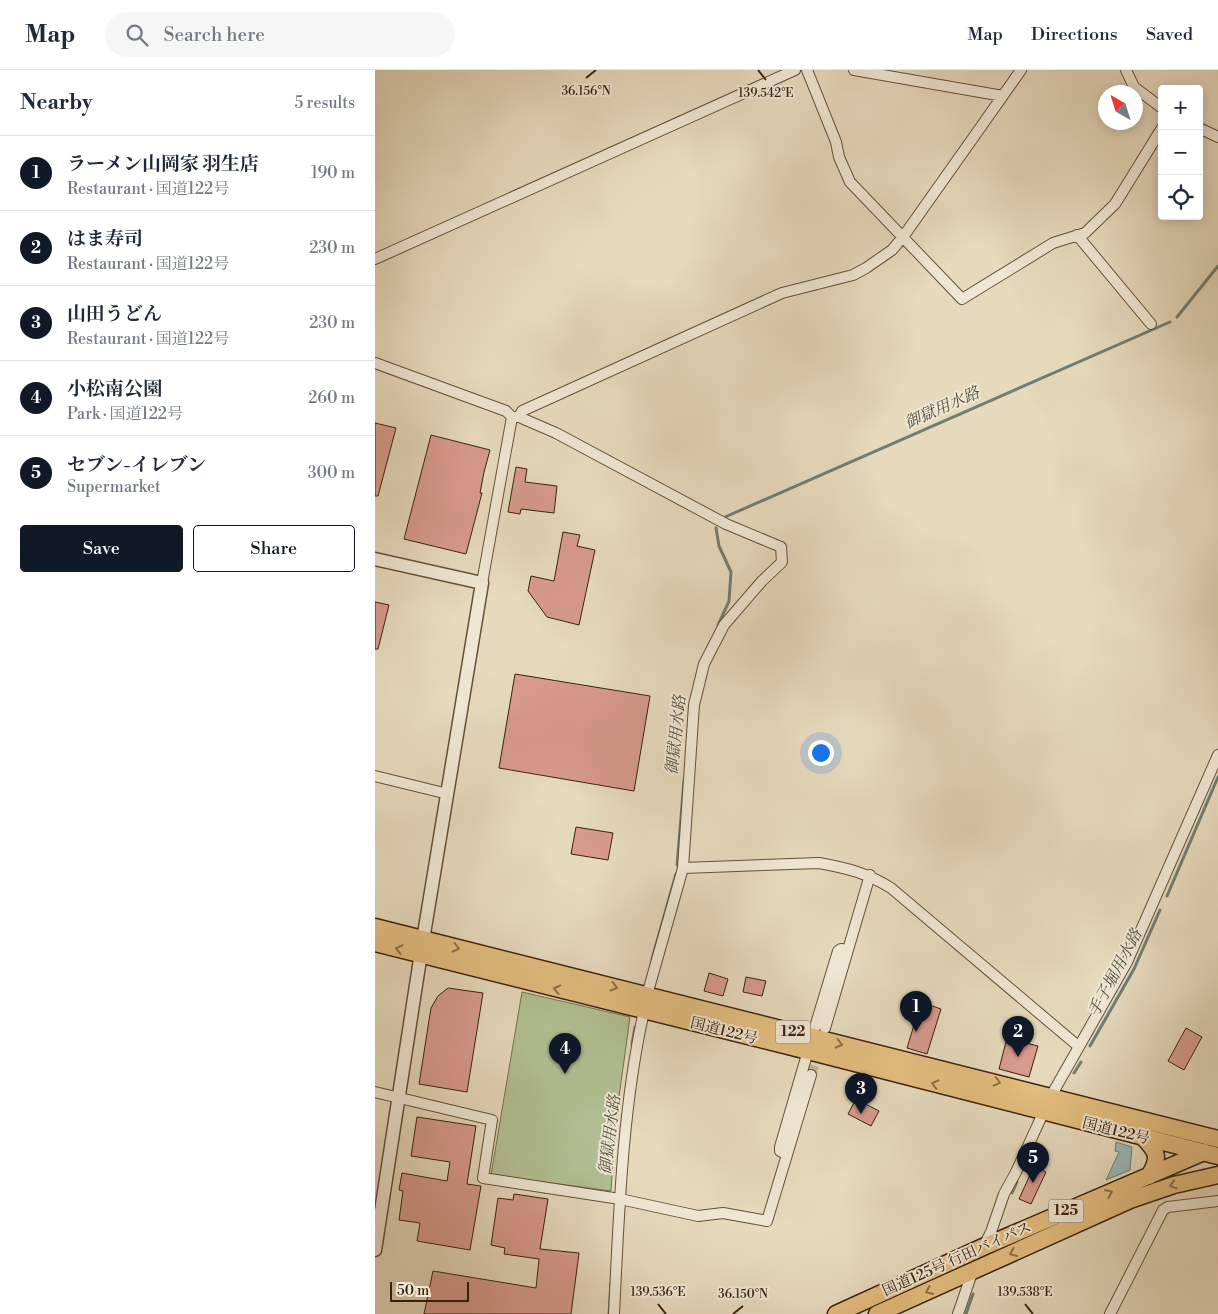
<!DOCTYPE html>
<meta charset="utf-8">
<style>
:root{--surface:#fff;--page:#f6f6f7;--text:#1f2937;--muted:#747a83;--line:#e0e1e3;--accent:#111827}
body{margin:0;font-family:"Libre Bodoni","Noto Serif JP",serif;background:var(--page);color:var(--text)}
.controls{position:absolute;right:15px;top:15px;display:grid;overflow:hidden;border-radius:5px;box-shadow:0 2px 12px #0003}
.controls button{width:45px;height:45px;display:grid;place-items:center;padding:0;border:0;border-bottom:1px solid var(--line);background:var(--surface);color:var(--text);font:25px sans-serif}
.compass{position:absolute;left:723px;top:15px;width:45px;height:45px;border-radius:50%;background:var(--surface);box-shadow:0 2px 12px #0003;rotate:321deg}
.scale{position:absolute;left:15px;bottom:12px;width:79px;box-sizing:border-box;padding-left:5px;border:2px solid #39220d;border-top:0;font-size:14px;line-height:18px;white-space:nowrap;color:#39220d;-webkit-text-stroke:4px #efe6d3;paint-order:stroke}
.you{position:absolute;left:445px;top:682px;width:18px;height:18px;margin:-12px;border:4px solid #fff;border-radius:50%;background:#1a73e8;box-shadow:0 0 0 8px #1a73e833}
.badge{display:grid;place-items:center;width:32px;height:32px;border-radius:50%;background:var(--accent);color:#fff;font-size:16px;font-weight:700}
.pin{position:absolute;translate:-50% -41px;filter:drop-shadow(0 1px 2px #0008)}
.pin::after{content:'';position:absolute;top:26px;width:18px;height:15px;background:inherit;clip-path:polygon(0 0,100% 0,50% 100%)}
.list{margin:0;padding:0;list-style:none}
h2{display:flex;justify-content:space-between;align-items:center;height:65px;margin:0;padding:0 20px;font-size:21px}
h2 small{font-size:16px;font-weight:400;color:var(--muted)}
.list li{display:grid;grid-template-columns:32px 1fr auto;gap:15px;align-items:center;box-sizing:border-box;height:75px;padding:0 20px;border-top:1px solid var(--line)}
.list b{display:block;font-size:19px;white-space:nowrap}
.list p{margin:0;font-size:16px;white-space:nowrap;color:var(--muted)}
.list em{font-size:16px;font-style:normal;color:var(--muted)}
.actions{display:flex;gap:10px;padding:15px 20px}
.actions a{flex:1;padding:11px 0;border:1px solid var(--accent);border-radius:5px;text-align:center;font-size:18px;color:var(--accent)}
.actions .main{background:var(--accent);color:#fff}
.icon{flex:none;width:28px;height:28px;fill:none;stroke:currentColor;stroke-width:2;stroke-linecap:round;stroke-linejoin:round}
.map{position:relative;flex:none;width:843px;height:1244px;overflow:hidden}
header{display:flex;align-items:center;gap:30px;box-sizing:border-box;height:70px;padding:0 25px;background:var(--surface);border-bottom:1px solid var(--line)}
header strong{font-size:24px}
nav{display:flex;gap:28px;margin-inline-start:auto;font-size:18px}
.search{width:350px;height:45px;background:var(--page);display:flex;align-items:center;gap:12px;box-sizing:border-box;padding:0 18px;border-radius:28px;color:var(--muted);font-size:19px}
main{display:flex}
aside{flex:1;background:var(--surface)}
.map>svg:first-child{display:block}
.green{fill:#b1c093;stroke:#757150}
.water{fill:#97b9b6;stroke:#717d72}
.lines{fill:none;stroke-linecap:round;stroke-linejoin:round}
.stream{stroke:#717d72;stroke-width:3}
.building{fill:#d79a8c;stroke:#39220d}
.minor-tunnel{stroke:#c3b499;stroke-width:10;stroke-dasharray:10 5;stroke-linecap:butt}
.minor-casing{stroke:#645039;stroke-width:12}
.tertiary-casing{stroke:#645039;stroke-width:15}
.trunk-casing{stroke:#39220d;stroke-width:19}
.minor{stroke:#efe6d3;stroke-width:10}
.tertiary{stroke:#efe6d3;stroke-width:12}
.trunk{stroke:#e3bc7e;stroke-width:16}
.oneway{stroke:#8e6f46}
.ticks{fill:none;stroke:#39220d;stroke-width:2}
.labels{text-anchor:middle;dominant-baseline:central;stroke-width:4;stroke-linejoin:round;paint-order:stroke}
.shield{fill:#efe6d3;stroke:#705d48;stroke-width:1}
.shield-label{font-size:14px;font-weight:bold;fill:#39220d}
.street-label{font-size:15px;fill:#39220d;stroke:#efe6d3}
.water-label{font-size:16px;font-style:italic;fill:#554f40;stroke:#efe6d3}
.ticks-label{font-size:12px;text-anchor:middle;fill:#39220d;stroke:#efe6d3;stroke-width:4;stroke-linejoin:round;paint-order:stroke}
</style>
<header>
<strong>Map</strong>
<div class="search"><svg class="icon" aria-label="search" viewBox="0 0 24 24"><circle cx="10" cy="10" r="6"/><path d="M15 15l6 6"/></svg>Search here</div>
<nav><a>Map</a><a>Directions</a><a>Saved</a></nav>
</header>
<main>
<aside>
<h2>Nearby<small>5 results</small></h2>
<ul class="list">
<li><span class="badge">1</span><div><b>ラーメン山岡家 羽生店</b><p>Restaurant · 国道122号</p></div><em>190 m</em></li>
<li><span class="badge">2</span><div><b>はま寿司</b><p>Restaurant · 国道122号</p></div><em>230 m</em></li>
<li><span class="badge">3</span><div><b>山田うどん</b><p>Restaurant · 国道122号</p></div><em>230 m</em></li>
<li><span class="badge">4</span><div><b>小松南公園</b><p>Park · 国道122号</p></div><em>260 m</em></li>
<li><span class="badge">5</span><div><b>セブン-イレブン</b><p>Supermarket</p></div><em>300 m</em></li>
</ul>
<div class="actions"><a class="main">Save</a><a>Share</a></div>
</aside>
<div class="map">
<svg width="843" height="1244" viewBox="0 0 843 1244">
<rect width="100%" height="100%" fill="#e6d9bc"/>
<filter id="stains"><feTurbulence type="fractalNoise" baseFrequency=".004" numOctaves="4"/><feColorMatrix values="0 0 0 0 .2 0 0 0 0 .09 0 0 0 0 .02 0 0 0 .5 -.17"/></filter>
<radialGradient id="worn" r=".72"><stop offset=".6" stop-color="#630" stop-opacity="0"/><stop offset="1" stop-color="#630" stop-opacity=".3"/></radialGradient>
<path class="green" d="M147,922L255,947L240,1056L236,1121L116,1105Z"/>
<path class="water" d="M741,1072L757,1077L755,1100L731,1110L744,1082L740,1081Z"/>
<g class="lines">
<path class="stream" d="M802,247L843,196
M350,447L795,252
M341,458L344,476L356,502L354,531L343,555
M302,795L309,711
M792,826L843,707
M277,889L301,804
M257,974L260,957
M715,976L759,899L785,840
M699,1003L706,992
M637,1123L642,1112
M234,1244L236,1212
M591,1244L598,1224"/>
</g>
<path class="building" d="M0,353L21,358L3,426H0Z
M56,365L115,380L109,402L105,423H107L91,484L29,469Z
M141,397L152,399L150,412L182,416L179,443L146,439L145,444L133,442Z
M188,462L205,465L202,476L220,480L204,555L172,547L153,521L156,506L179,511Z
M0,532L14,535L3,579H0Z
M140,604L275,626L259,721L124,698Z
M201,757L238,763L233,790L196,784Z
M334,903L353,909L348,926L329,921Z
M371,907L391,911L387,926L368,922Z
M73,918L108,923L92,1022L44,1014L56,938L63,926Z
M546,932L566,939L552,984L532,978Z
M811,958L827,967L809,1000L793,991Z
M632,968L663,976L654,1007L624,999Z
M481,1029L504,1041L496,1056L473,1044Z
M42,1047L101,1056L92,1114L106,1116L95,1180L42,1171L45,1153L24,1150L28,1121L24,1120L27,1103L72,1111L75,1092L36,1086Z
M659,1096L671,1102L656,1134L644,1129Z
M139,1124L173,1129L165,1179L204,1183L196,1244H49L58,1201L161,1218L164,1189L129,1184L130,1178L116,1175L123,1128L138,1130Z"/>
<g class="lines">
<path class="minor-tunnel" d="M436,1005L444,979"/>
<defs>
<path id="minor" d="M432,0L461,72L464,87L475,112L587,229L678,173L710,163L740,134L787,58
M479,0L628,26
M751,0L759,17L787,38
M824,58L843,67
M702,165L776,254
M0,189L420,0
M0,293L131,341L137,347L107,513
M137,347H144L181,363L351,454L406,477L407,492L387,511L349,555L329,594L319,635L308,798
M144,347L147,341L407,223L478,205L491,198L517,180L528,167L646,0
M0,706L73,724
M272,925L308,798L444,793C472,798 492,803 516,818L703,976
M450,958L495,805
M437,967L463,881L466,879L472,880
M0,1022L117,1050L108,1108L245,1129L323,1146L348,1143L392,1151L436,1005
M412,1085L405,1081V1077L433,981
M608,1178L616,1162L629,1124L641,1102L676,1026L752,892L843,685
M239,1244C244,1143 247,1040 269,941
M583,1244L598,1200
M735,1244L788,1140L793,1137L843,1131"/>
<path id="tertiary" d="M0,489L107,513L48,870L0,1180"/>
<path id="trunk" d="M0,857L843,1069
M0,873L433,981L843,1086
M767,1066C782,1081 786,1087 774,1106
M461,1244L608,1177L829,1082
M502,1244L755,1130L799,1115L843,1105"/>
</defs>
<use href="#minor" class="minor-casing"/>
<use href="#tertiary" class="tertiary-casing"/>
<use href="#trunk" class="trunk-casing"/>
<use href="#minor" class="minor"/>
<use href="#tertiary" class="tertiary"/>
<use href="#trunk" class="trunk"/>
</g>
<defs><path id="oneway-chevron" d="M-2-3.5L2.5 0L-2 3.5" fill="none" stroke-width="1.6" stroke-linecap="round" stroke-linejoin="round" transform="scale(1.25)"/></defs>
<g class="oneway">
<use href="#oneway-chevron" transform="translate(81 878) rotate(14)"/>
<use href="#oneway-chevron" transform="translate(24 879) rotate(-166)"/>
<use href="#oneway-chevron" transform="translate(239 917) rotate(14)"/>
<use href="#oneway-chevron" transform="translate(182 919) rotate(-166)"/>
<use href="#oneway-chevron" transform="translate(464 974) rotate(14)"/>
<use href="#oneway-chevron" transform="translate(622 1012) rotate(14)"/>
<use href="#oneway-chevron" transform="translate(560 1014) rotate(-166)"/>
<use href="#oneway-chevron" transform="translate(798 1115) rotate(164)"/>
<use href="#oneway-chevron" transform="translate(734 1123) rotate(-23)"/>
<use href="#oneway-chevron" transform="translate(638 1183) rotate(156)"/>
<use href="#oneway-chevron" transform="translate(554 1221) rotate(156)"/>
</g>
<path class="ticks" d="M383,0L391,10M211,8L221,0M283,1234L291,1244M650,1234L658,1244M358,1244L368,1236"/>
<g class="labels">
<g class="shield">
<rect x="400.5" y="950.5" width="35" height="23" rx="4"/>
<rect x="673.5" y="1129.5" width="35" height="23" rx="4"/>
</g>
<g class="shield-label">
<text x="418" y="962">122</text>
<text x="691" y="1141">125</text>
</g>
<g class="street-label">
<text transform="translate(349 961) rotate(14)">国道122号</text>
<text transform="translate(741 1061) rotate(14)">国道122号</text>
<text transform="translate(582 1189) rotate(-24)">国道125号 行田バイパス</text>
</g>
<g class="water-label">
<text transform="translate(567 338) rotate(-24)">御獄用水路</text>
<text transform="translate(301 665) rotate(-84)">御獄用水路</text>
<text transform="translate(740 903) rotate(-62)">手子堀用水路</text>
<text transform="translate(235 1065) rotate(-83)">御獄用水路</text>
</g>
</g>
<g class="ticks-label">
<text x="211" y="25">36.156°N</text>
<text x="391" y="27">139.542°E</text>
<text x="283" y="1226">139.536°E</text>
<text x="650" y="1226">139.538°E</text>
<text x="368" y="1228">36.150°N</text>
</g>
<rect width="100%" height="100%" filter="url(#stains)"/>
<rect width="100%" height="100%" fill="url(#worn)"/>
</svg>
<div class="controls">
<button>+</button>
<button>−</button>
<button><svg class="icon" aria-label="locate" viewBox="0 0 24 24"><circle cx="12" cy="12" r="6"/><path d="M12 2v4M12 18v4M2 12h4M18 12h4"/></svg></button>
</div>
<svg class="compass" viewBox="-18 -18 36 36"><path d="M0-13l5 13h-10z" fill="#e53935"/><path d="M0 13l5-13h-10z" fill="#747a83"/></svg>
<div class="scale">50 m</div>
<div class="you"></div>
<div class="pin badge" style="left:541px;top:962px">1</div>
<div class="pin badge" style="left:643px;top:987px">2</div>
<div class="pin badge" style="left:486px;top:1044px">3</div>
<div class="pin badge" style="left:190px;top:1004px">4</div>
<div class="pin badge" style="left:658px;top:1113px">5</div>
</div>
</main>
